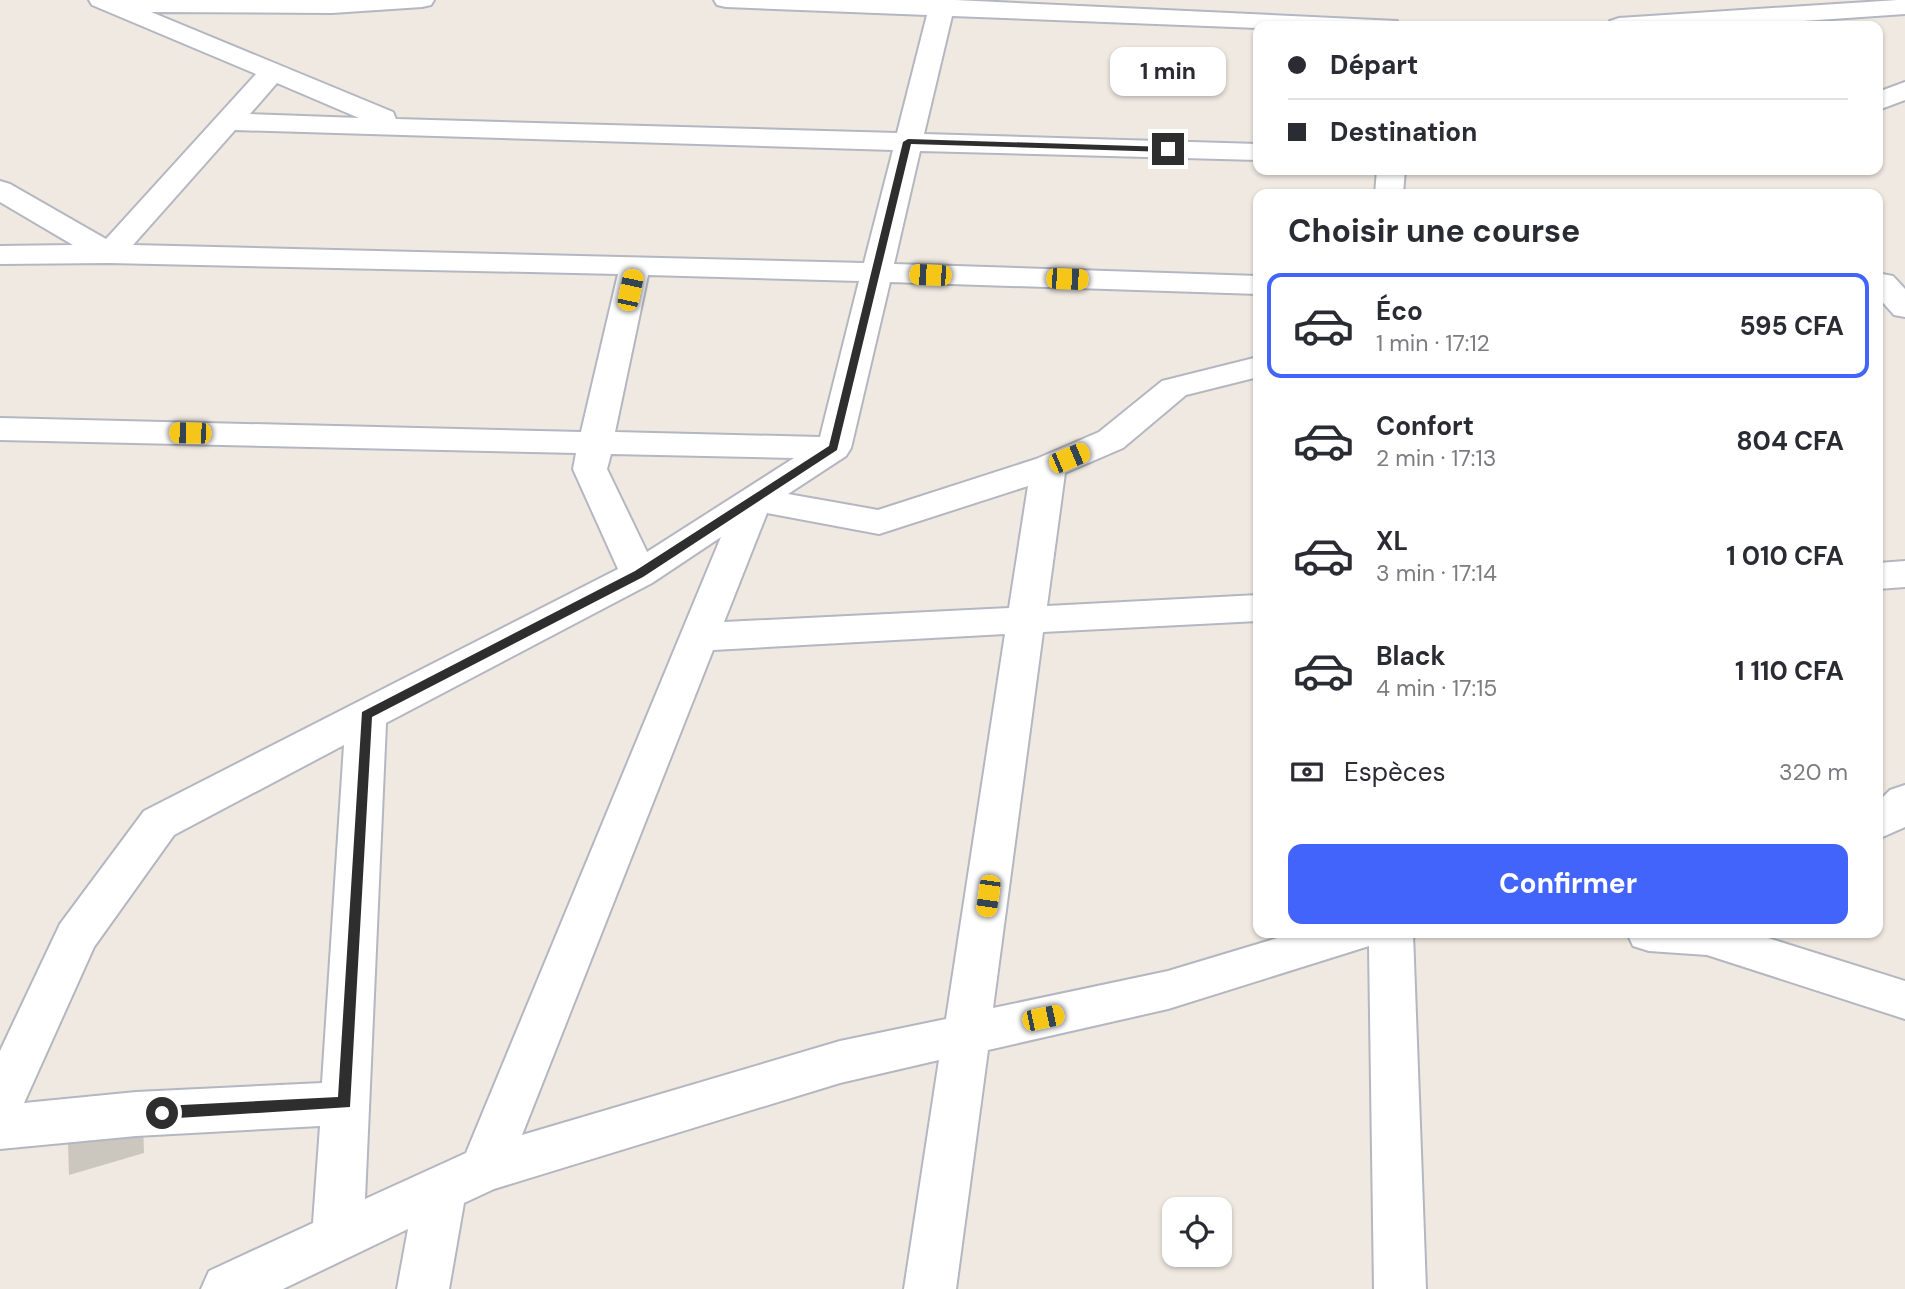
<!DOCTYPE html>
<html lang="fr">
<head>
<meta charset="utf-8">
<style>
  :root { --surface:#fff; --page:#f7f7f7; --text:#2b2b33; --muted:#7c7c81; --line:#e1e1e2; --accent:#4264fb }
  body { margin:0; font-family:"DM Sans",sans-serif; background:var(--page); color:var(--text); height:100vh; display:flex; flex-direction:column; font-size:26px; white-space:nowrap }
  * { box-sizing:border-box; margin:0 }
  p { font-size:23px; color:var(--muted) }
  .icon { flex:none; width:38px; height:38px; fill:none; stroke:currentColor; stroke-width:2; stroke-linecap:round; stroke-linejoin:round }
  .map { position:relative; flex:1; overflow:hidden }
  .panel { position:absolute; left:1253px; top:189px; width:630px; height:749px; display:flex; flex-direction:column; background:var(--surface); border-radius:14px; box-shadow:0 2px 5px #0004 }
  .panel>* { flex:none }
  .guide { position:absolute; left:1253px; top:21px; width:630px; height:154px; border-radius:14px; box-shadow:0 2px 5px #0004; display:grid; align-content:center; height:154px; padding:0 35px; background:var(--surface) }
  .tools { position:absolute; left:1162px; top:1197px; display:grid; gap:14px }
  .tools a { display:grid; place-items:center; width:70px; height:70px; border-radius:14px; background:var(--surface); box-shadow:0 2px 5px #0004; font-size:35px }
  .end { position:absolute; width:32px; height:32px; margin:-16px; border:9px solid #2e2e2e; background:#fff; box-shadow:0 0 0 4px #fff }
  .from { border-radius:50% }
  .bubble { position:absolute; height:49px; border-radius:14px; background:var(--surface); box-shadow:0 2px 5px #0004; font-size:23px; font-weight:700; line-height:49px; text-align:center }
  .car { position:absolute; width:21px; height:42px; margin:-21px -10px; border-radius:9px; box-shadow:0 0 5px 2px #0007; background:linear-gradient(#f5c518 24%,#345 0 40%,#f5c518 0 76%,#345 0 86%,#f5c518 0) }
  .guide b { display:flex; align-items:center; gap:24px; height:66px; font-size:26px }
  .guide b+b { border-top:2px solid var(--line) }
  .guide i { width:18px; height:18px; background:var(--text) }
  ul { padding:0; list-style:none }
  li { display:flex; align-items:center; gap:21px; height:105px; margin:0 14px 10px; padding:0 21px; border:4px solid transparent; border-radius:14px }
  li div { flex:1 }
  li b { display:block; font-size:26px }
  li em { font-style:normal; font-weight:700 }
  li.current { border-color:var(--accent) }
  li>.icon { width:63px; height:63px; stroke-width:1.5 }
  h2 { padding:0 35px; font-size:32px; line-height:84px }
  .pay { display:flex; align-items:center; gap:18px; height:77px; padding:0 35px; font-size:26px }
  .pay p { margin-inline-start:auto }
  .primary-button { display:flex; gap:14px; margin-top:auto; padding:14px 35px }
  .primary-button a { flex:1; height:80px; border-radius:14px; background:var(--accent); color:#fff; font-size:28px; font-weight:700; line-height:80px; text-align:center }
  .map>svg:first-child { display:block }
</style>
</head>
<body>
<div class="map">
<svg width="1905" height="1289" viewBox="0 0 1905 1289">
  <rect width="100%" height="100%" fill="#efe9e1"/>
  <polygon fill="#cbc7bf" points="143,1123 144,1153 69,1175 68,1144"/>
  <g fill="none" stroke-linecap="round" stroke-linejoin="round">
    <g stroke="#b4b7c1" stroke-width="4">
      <g id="minor">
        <path d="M 89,0 L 434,0 L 431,5 L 422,7 L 332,13 L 151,12 L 393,112 L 396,119 L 897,133 L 927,15 L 726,7 L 717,5 L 714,0 L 955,0 L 1397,21 L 1400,26 L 1258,26 L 1258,28 L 952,16 L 924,134 L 1258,144 L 1258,160 L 920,151 L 894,264 L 1258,276 L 1258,294 L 890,282 L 851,448 L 846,456 L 788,494 L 878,510 L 1036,459 L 1099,432 L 1162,381 L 1258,357 L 1258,377 L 1186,395 L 1123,448 L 1065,473 L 1047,606 L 1258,595 L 1258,621 L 1043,632 L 993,1008 L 1168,971 L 1294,933 L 1413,933 L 1426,1289 L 1374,1289 L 1369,946 L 1168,1009 L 988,1050 L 956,1289 L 904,1289 L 939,1060 L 840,1083 L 494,1189 L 464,1203 L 449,1289 L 397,1289 L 408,1229 L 283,1289 L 201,1289 L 209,1271 L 313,1223 L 320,1126 L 136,1136 L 0,1149 L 0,1051 L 60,924 L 144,811 L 618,569 L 573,469 L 576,453 L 0,440 L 0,418 L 581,432 L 618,274 L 109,263 L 0,264 L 0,246 L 73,245 L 0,202 L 0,181 L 10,184 L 106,239 L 256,74 L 92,5 ZM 277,83 L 359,118 L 250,114 ZM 235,130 L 893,150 L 864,263 L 133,245 ZM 648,275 L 859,281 L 820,437 L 615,432 ZM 611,454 L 794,458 L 647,552 L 607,469 ZM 1028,486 L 1009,608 L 724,622 L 767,513 L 879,534 ZM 721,537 L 466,1153 L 365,1199 L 386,723 L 652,583 ZM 1005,634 L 946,1019 L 840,1041 L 522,1135 L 713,650 ZM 344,745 L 322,1083 L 136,1092 L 24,1103 L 94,947 L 174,835 Z"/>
        <polygon points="1898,0 1905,0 1905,14 1729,26 1606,26 1610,21 1619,18"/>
        <polygon points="1905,82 1905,100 1878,110 1878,92"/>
        <polygon points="1377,170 1405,170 1403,194 1375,194"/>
        <polygon points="1882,274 1893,276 1905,289 1905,317 1894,315 1878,297 1878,275"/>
        <polygon points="1905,561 1905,587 1878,589 1878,563"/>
        <polygon points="1905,785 1905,827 1878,839 1878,802 1890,790"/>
        <polygon points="1627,933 1752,933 1905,981 1905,1019 1707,955 1649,951 1633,946"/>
      </g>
    </g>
    <use href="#minor" fill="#fff" fill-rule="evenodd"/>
  </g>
  <polygon fill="#2e2e2e" points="908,139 1168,147 1172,149 1168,152 911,144 837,450 643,577 372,717 350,1107 162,1119 157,1117 155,1113 162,1106 338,1097 362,712 635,571 829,446 903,142"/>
</svg>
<div class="tools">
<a><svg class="icon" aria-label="locate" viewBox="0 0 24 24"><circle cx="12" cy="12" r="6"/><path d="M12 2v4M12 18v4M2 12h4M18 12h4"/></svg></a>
</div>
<i class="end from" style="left:162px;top:1113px"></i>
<i class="end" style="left:1168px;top:149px"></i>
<div class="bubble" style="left:1110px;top:47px;width:116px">1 min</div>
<i class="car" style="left:930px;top:275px;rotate:272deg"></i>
<i class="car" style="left:1067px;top:279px;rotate:92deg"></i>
<i class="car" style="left:630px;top:290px;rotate:12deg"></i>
<i class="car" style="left:190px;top:433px;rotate:271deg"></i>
<i class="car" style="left:1069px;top:458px;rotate:67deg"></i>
<i class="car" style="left:988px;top:896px;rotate:188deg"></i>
<i class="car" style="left:1043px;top:1018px;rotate:78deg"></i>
<div class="guide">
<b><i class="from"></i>Départ</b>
<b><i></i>Destination</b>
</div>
<section class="panel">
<h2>Choisir une course</h2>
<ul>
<li class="current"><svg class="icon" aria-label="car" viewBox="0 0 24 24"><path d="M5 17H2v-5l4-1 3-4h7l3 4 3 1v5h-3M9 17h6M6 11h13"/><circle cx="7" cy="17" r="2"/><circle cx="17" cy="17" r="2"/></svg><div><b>Éco</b><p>1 min · 17:12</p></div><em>595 CFA</em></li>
<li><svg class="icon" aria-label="car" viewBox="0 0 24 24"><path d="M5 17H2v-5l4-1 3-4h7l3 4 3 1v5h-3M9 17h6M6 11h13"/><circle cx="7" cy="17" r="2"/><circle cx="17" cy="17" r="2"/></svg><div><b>Confort</b><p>2 min · 17:13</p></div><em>804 CFA</em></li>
<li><svg class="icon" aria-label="car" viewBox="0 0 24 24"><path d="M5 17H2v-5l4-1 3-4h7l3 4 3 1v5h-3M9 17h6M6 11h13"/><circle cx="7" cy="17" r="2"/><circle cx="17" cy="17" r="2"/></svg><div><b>XL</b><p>3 min · 17:14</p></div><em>1 010 CFA</em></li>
<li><svg class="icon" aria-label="car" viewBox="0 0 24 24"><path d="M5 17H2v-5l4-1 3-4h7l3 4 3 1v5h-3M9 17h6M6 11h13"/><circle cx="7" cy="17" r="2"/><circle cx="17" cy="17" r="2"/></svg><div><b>Black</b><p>4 min · 17:15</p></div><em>1 110 CFA</em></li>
</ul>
<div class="pay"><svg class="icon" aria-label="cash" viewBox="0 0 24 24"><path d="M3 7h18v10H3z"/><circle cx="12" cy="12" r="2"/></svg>Espèces<p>320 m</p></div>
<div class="primary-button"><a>Confirmer</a></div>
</section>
</div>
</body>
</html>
